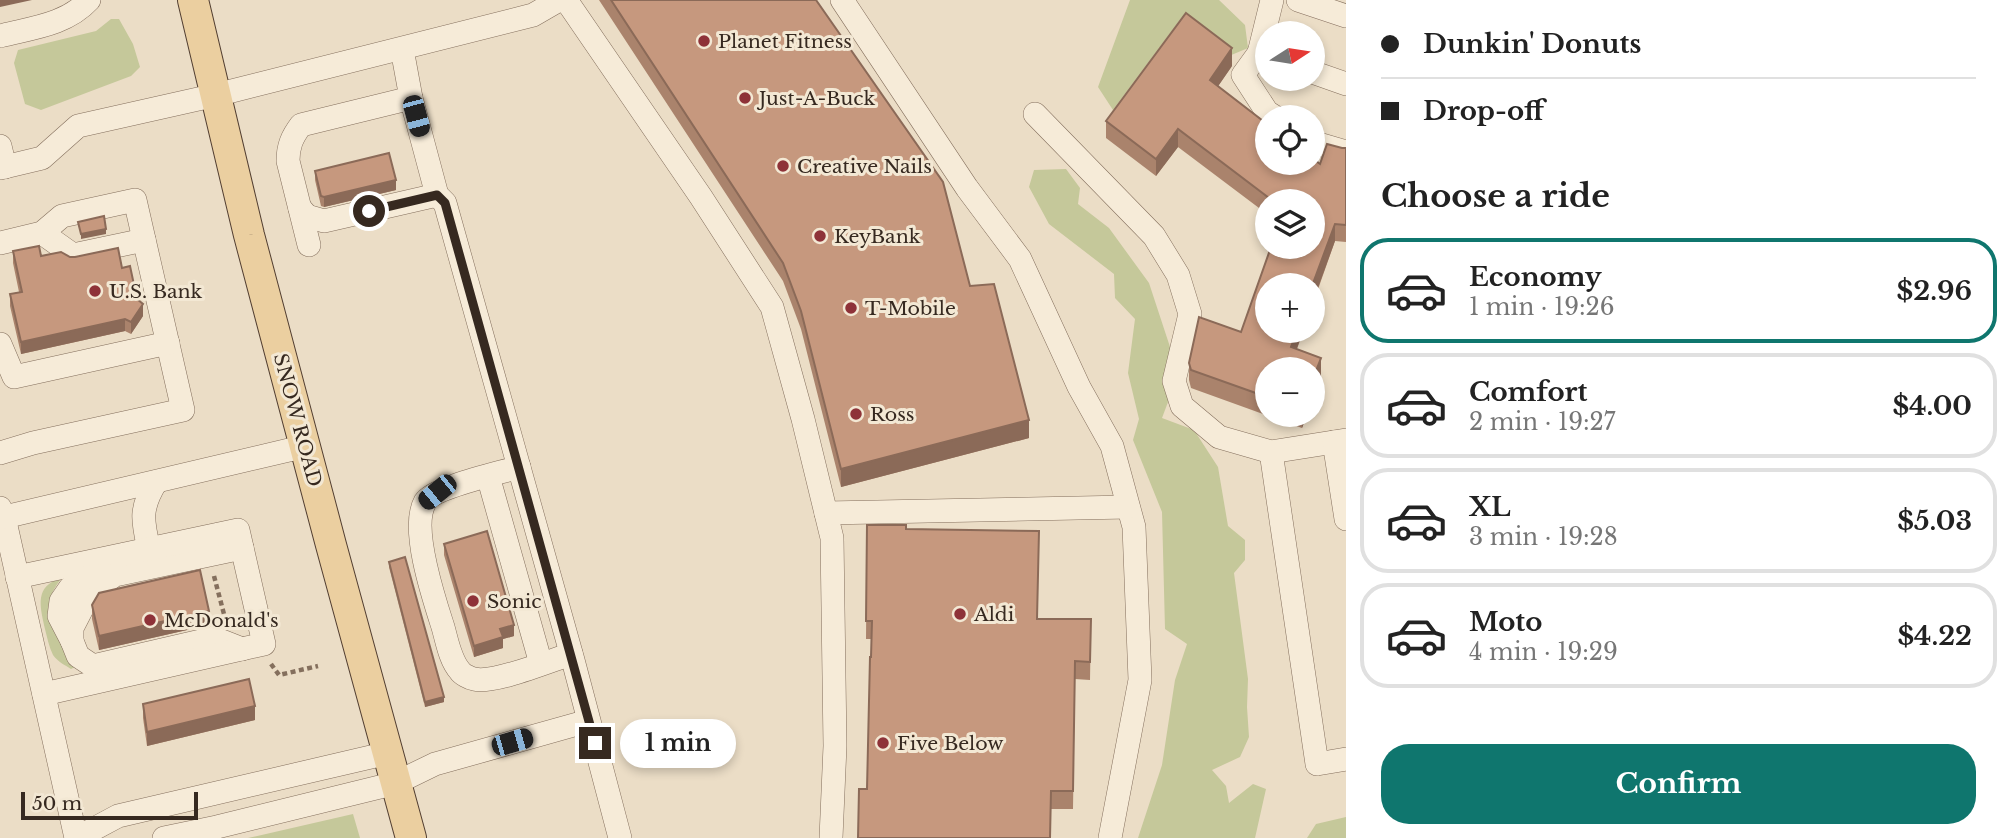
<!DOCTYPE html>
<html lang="en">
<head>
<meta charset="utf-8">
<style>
  :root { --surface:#fff; --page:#f2f2f2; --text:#222; --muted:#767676; --line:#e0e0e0; --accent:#0f766e }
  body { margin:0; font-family:"Libre Baskerville",serif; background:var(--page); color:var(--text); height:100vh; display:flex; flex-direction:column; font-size:26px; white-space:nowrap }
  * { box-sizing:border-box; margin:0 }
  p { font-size:23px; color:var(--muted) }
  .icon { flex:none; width:38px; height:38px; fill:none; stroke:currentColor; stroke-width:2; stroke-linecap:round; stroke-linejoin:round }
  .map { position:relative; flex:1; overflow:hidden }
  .sheet { display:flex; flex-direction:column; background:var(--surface); width:665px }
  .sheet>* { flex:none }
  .top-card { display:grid; align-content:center; height:154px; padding:0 35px; background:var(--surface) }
  .needle { width:46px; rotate:78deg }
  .tools { position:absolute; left:1255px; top:21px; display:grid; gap:14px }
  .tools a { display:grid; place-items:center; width:70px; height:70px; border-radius:50%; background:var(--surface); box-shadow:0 4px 10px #0003; font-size:35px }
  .scale { position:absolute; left:21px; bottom:18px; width:177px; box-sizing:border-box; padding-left:7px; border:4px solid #362920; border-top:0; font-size:19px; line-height:24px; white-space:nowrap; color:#362920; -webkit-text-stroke:5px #f3e8d4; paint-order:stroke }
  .end { position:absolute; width:32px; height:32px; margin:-16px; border:9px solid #362920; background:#fff; box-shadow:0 0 0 4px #fff }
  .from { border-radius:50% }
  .bubble { position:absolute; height:49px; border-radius:24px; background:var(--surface); box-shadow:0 4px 10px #0003; font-size:23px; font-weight:700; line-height:49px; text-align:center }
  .car { position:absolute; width:21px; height:42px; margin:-21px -10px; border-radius:9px; box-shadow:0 0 5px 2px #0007; background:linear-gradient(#222 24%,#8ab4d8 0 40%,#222 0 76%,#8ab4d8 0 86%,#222 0) }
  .top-card b { display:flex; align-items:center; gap:24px; height:66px; font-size:26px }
  .top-card b+b { border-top:2px solid var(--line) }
  .top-card i { width:18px; height:18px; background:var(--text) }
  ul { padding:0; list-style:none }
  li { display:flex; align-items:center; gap:21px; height:105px; margin:0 14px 10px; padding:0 21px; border:4px solid var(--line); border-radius:28px }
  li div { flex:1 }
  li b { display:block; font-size:26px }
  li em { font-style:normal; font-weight:700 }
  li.selected { border-color:var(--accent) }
  li>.icon { width:63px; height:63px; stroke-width:1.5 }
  h2 { padding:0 35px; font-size:32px; line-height:84px }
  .primary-button { display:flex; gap:14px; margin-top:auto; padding:14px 35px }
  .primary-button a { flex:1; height:80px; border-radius:28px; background:var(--accent); color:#fff; font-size:28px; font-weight:700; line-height:80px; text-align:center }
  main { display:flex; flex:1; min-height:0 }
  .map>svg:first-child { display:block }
</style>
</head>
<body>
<main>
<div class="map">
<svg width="1346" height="838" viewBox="0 0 1346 838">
  <rect width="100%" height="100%" fill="#ebddc6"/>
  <g fill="#c5c89a">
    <polygon points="1130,0 1219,0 1245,25 1248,48 1229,56 1182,17 1113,110 1098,87"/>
    <polygon points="111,19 119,19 133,44 140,67 131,76 41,110 25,104 14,63 18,50 96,31"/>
    <polygon points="1066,169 1080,188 1078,204 1109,228 1149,283 1172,353 1171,394 1162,418 1194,430 1218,467 1228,526 1245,540 1245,560 1234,573 1248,679 1247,707 1249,737 1240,757 1212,770 1226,786 1229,803 1253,784 1266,789 1255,838 1138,838 1162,765 1175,680 1187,644 1165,629 1162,512 1133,440 1139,419 1128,373 1135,319 1115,298 1114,274 1049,224 1029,187 1034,170"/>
    <path d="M 56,580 L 60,580 C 51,593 46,603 50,620 L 75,667 L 71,669 C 65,665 58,662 53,655 C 49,647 47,637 45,629 C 41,610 34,589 56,580 Z"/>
    <polygon points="353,814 360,838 248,838"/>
    <polygon points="1346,817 1346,838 1307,838 1316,824"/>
  </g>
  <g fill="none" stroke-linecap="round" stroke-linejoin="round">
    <g stroke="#846f5d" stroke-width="24">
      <g id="minor">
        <polyline points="566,0 701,197 772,307 803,419 832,538 835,746 831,838"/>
        <polyline points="842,0 967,188 1020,259 1079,387 1112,446 1134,527 1140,680 1110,838"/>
        <polyline points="1298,0 1346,16"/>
        <path d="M 0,36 C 31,28 66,25 89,0"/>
        <polyline points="402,49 411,98 437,195 445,203 573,660 620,838"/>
        <polyline points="1259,53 1243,75 1267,112 1275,117"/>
        <polyline points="1267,56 1259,53 1272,0"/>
        <polyline points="1312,72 1346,84"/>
        <polyline points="1035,114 1154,236 1178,275 1190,314 1174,381 1182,406 1219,437 1271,452"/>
        <polyline points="1312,142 1346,152"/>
        <polyline points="0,146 5,167"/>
        <polyline points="0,168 42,158 78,126 216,95 533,15 559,0"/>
        <polyline points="300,208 307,216 324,221 437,195"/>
        <polyline points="42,233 73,255 144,240"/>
        <polyline points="0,243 42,233 62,216 135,200 183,410 33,443 0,453"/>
        <path d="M 309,245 L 288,161 C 288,146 292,137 301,125 L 411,98"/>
        <polyline points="0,344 14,377 168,343"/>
        <polyline points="1346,440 1271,452 1317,764 1346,759"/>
        <polyline points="1334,442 1346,519"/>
        <path d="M 519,467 C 500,473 434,487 425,502 C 410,528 434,599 443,627 C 447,641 450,660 460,671 C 462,674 469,678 474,679 C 494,684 549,661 571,654"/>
        <polyline points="488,476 541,664"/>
        <polyline points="0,508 4,517 76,838"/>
        <polyline points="826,513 1128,507"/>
        <polyline points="0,518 306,446"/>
        <polyline points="242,548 115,575 90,593 72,628 72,641 78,656 93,666 214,638 242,649"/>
        <path d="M 149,549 C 142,520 140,508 156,482"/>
        <polyline points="17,577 238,530 264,644 44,694"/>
        <polyline points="72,641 59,616 61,601 70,588 87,577 108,576"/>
        <polyline points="77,838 118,816 388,753"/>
        <polyline points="164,838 217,827 396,783 435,764 588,721"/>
      </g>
    </g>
    <g stroke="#523e31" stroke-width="32">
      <polyline id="major" points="193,0 249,235 331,545 411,838"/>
    </g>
    <g stroke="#846f5d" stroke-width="4.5" stroke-dasharray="5 3.5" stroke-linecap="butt">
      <polyline points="214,576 225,618"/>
      <polyline points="271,664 279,675 318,666"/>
    </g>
    <use href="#minor" stroke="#f6ebd8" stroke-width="23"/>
    <use href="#major" stroke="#ebcfa0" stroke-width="30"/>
  </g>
  <g fill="#aa836c">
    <polygon points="599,0 816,0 970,286 1029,438 841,487 801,329 783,281"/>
    <polygon points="1232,66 1218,86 1320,164 1342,148 1346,148 1346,242 1335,241 1297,349 1321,376 1267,369 1267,415 1307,415 1302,428 1191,388 1189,380 1189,363 1241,332 1312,201 1267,201 1267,214 1178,147 1156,176 1106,138 1106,121"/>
    <polygon points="315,171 396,190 324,207 321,206 315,180"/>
    <polygon points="13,251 41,256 70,257 122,268 137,299 143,316 131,334 125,331 21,354 10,306 10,294 19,292 13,263"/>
    <polygon points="867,525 906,529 1038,619 1091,619 1090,680 1075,679 1073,809 1051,809 867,789 872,639 866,639"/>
    <polygon points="444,544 514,636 503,639 503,648 474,657 444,555"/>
    <polygon points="389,562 444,702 425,707 389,567"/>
    <polygon points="92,605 209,625 99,650 92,619"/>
    <polygon points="143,704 255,720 147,746 143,718"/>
  </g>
  <g fill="#8b6a58">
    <polygon points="0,0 32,0 0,7"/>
    <polygon points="1232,48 1232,66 1210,98 1210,80"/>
    <polygon points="1178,129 1178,147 1156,176 1156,159"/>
    <polygon points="396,180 396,190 324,207 324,197"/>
    <polygon points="1335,224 1335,241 1312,304 1312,286"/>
    <polygon points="106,229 106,234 81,239 81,234"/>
    <polygon points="143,304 143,316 131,334 131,322"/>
    <polygon points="125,319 125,331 21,354 21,342"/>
    <polygon points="1297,331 1303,331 1291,365 1291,347"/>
    <polygon points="1321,358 1321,376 1312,399 1312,381"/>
    <polygon points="1302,415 1307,415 1302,428"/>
    <polygon points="1029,420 1029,438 841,487 841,469"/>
    <polygon points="209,611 209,625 99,650 99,636"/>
    <polygon points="514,625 514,636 503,639 503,648 474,657 474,646 500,629"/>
    <polygon points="444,697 444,702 425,707 425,702"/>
    <polygon points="255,706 255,720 147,746 147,732"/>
  </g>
  <g fill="#c6987e" stroke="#8b6a58" stroke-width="2">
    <polygon points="611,0 816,0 943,182 970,286 994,284 1029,420 841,469 801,311 783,263"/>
    <polygon points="1186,13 1232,48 1210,80 1267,124 1267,163 1312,163 1312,158 1320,164 1327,144 1342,148 1346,148 1346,225 1335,224 1312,286 1312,285 1267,285 1267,331 1297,331 1291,347 1321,358 1312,381 1312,369 1267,369 1267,397 1191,370 1189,363 1199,317 1241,332 1271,247 1312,247 1312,201 1273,201 1178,129 1156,159 1106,121"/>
    <polygon points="389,153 396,180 324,197 321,196 315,171"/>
    <polygon points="104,216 106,229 81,234 78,222"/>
    <polygon points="39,246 41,256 61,252 70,257 75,257 118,248 122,268 130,266 137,299 143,304 131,322 125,319 21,342 10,294 22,292 13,251"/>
    <polygon points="867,525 906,525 906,529 1039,531 1037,619 1091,619 1090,662 1075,661 1073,791 1051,791 1050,838 858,838 859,789 867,789 870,657 871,657 872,621 866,621"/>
    <polygon points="487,531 514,625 500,629 503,637 474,646 444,544"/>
    <polygon points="405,557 444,697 425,702 389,562"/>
    <polygon points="200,570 209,611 99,636 92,605 99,593"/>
    <polygon points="249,679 255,706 147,732 143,704"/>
  </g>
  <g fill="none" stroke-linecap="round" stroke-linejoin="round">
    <polyline stroke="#362920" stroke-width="9" points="369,211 437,195 445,203 595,743"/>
  </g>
  <g fill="#8e3238" stroke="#f3e8d4" stroke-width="2.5">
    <circle cx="704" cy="41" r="7"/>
    <circle cx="745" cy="98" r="7"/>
    <circle cx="783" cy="166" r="7"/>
    <circle cx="820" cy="236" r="7"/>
    <circle cx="95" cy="291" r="7"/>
    <circle cx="851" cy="308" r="7"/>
    <circle cx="856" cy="414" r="7"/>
    <circle cx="473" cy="601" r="7"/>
    <circle cx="960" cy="614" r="7"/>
    <circle cx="150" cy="620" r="7"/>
    <circle cx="883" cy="743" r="7"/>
  </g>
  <g text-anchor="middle" stroke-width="6" stroke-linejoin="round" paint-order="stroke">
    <g font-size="19" fill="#362920" stroke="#f3e8d4" text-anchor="start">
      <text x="718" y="48">Planet Fitness</text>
      <text x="759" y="105">Just-A-Buck</text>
      <text x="797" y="173">Creative Nails</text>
      <text x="834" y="243">KeyBank</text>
      <text x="109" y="298">U.S. Bank</text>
      <text x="865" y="315">T-Mobile</text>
      <text x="870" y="421">Ross</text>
      <text x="487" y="608">Sonic</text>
      <text x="974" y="621">Aldi</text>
      <text x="164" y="627">McDonald's</text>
      <text x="897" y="750">Five Below</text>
    </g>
    <g font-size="19" fill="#362920" stroke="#f3e8d4">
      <text transform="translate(298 420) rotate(75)" y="7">SNOW ROAD</text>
    </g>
  </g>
</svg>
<div class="tools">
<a><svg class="needle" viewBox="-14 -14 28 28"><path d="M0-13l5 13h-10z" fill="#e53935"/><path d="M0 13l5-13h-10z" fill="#767676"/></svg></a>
<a><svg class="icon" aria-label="locate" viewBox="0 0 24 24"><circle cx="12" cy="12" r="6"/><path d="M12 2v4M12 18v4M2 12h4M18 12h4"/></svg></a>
<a><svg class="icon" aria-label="layers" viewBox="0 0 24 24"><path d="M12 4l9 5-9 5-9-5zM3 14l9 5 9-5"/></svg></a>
<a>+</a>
<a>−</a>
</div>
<div class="scale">50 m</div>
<i class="end from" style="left:369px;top:211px"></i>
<i class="end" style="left:595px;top:743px"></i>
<div class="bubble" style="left:620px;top:719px;width:116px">1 min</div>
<i class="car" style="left:416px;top:116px;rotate:165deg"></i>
<i class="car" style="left:437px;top:492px;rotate:231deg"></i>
<i class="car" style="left:512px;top:742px;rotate:74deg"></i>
</div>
<section class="sheet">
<div class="top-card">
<b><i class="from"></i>Dunkin' Donuts</b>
<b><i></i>Drop-off</b>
</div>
<h2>Choose a ride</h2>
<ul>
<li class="selected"><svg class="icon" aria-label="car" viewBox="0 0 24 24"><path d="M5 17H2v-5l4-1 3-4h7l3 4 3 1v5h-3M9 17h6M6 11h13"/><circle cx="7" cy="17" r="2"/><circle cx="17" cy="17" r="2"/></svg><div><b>Economy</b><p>1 min · 19:26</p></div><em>$2.96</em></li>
<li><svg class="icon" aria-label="car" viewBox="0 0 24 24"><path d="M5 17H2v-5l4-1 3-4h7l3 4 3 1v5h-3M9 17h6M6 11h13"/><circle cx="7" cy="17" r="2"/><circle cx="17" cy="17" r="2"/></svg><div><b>Comfort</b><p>2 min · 19:27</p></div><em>$4.00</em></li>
<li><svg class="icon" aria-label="car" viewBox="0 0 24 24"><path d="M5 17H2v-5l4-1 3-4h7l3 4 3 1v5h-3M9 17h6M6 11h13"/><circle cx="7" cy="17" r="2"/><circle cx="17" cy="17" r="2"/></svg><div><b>XL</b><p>3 min · 19:28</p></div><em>$5.03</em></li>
<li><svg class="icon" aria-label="car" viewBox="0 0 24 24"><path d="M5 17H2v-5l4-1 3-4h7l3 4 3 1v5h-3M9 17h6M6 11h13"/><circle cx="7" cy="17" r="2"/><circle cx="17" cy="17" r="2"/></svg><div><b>Moto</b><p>4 min · 19:29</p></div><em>$4.22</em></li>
</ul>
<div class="primary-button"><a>Confirm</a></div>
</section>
</main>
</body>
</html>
